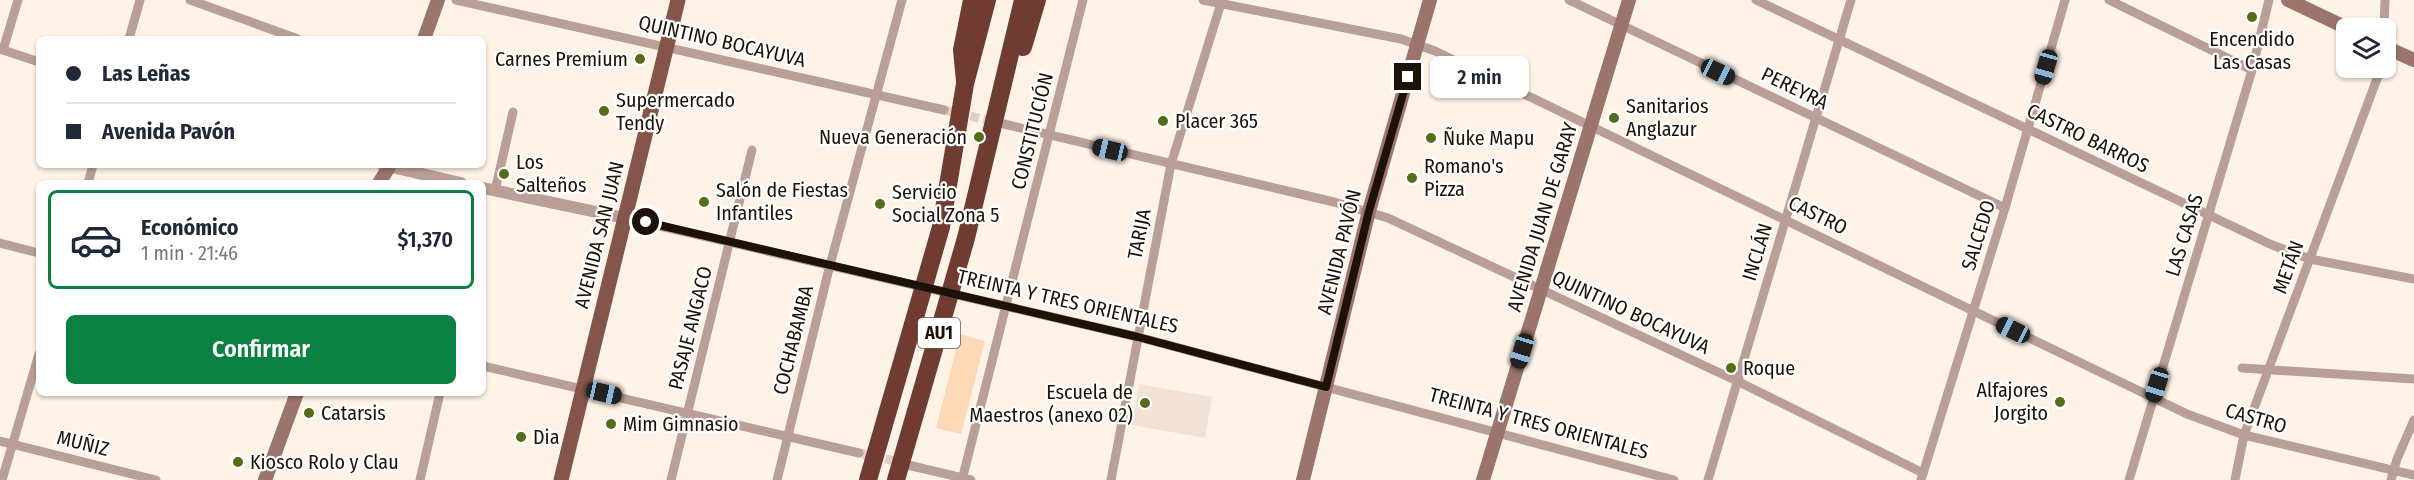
<!DOCTYPE html>
<html lang="es">
<head>
<meta charset="utf-8">
<style>
  :root { --surface:#fff; --page:#f2f2f3; --text:#1f2937; --muted:#747a83; --line:#e0e1e3; --accent:#0b8043 }
  body { margin:0; font-family:"Fira Sans Condensed",sans-serif; background:var(--page); color:var(--text); height:100vh; display:flex; flex-direction:column; font-size:22px; white-space:nowrap }
  * { box-sizing:border-box; margin:0 }
  p { font-size:20px; color:var(--muted) }
  .icon { flex:none; width:33px; height:33px; fill:none; stroke:currentColor; stroke-width:2; stroke-linecap:round; stroke-linejoin:round }
  .map { position:relative; flex:1; overflow:hidden }
  .drawer { position:absolute; left:36px; top:180px; width:450px; height:216px; display:flex; flex-direction:column; background:var(--surface); border-radius:9px; box-shadow:0 2px 4px #0004 }
  .drawer>* { flex:none }
  .top-card { position:absolute; left:36px; top:36px; width:450px; height:132px; border-radius:9px; box-shadow:0 2px 4px #0004; display:grid; align-content:center; height:132px; padding:0 30px; background:var(--surface) }
  .fabs { position:absolute; left:2336px; top:18px; display:grid; gap:12px }
  .fabs a { display:grid; place-items:center; width:60px; height:60px; border-radius:9px; background:var(--surface); box-shadow:0 2px 4px #0004; font-size:30px }
  .end { position:absolute; width:27px; height:27px; margin:-14px; border:8px solid #1c1208; background:#fff; box-shadow:0 0 0 3px #fff }
  .from { border-radius:50% }
  .bubble { position:absolute; height:42px; border-radius:9px; background:var(--surface); box-shadow:0 2px 4px #0004; font-size:20px; font-weight:600; line-height:42px; text-align:center }
  .car { position:absolute; width:18px; height:36px; margin:-18px -9px; border-radius:8px; box-shadow:0 0 4px 2px #0007; background:linear-gradient(#222 24%,#8ab4d8 0 40%,#222 0 76%,#8ab4d8 0 86%,#222 0) }
  .top-card b { display:flex; align-items:center; gap:21px; height:57px; font-size:22px }
  .top-card b+b { border-top:2px solid var(--line) }
  .top-card i { width:15px; height:15px; background:var(--text) }
  ul { padding:10px 0 0; list-style:none }
  li { display:flex; align-items:center; gap:18px; height:99px; margin:0 12px 9px; padding:0 18px; border:3px solid transparent; border-radius:9px }
  li div { flex:1 }
  li b { display:block; font-size:22px }
  li em { font-style:normal; font-weight:600 }
  li.active { border-color:var(--accent) }
  li>.icon { width:54px; height:54px; stroke-width:1.5 }
  .action { display:flex; gap:12px; margin-top:auto; padding:12px 30px }
  .action a { flex:1; height:69px; border-radius:9px; background:var(--accent); color:#fff; font-size:24px; font-weight:600; line-height:69px; text-align:center }
  .map>svg:first-child { display:block }
</style>
</head>
<body>
<div class="map">
<svg width="2414" height="480" viewBox="0 0 2414 480">
  <rect width="100%" height="100%" fill="#fff3e8"/>
  <polygon fill="#f1e2d5" points="1139,384 1212,397 1205,438 1132,425"/>
  <polygon fill="#fcd8b7" points="960,334 985,341 961,434 936,428"/>
  <g fill="none" stroke-linecap="round" stroke-linejoin="round">
    <g stroke="#ddd1c6" stroke-width="9" stroke-dasharray="9 4.5" stroke-linecap="butt">
      <polyline points="944,110 995,122"/>
      <polyline points="859,453 903,463"/>
    </g>
    <g stroke="#ba9e98" stroke-width="9">
      <polyline points="190,0 298,39"/>
      <polyline points="456,0 944,110"/>
      <polyline points="1203,0 1401,39 1435,51 2187,414 2244,435 2414,475"/>
      <polyline points="1569,0 2005,208"/>
      <polyline points="1756,0 2272,245 2310,259 2414,279"/>
      <polyline points="2109,0 2252,70"/>
      <polyline points="2384,28 2385,0"/>
      <polyline points="129,39 140,0"/>
      <polyline points="0,49 39,62"/>
      <polyline points="3,50 18,0"/>
      <polyline points="1004,124 1334,202 1388,218 1737,381 1923,473"/>
      <polyline points="88,183 93,165"/>
      <polyline points="495,191 513,112"/>
      <polyline points="625,218 1138,337 1674,480"/>
      <polyline points="0,243 39,253"/>
      <polyline points="483,366 859,453"/>
      <polyline points="2242,368 2414,379"/>
      <polyline points="0,441 156,480"/>
      <polyline points="908,465 971,480"/>
      <polyline points="2,480 39,354"/>
      <polyline points="420,480 440,393"/>
      <polyline points="671,480 752,150"/>
      <polyline points="777,480 830,265 902,0"/>
      <polyline points="962,480 1083,0"/>
      <polyline points="1111,480 1171,164 1222,0"/>
      <polyline points="1708,480 1851,0"/>
      <polyline points="1921,480 2005,208 2065,0"/>
      <polyline points="2129,480 2252,70 2269,0"/>
      <polyline points="2235,480 2244,435 2381,68"/>
      <polyline points="2391,480 2397,459 2414,420"/>
    </g>
    <g stroke="#ba9e98" stroke-width="12">
      <polyline points="383,165 461,183"/>
      <polyline points="483,188 625,218"/>
    </g>
    <g stroke="#9b746b" stroke-width="14">
      <polyline points="2288,0 2347,28"/>
      <polyline points="424,39 438,0"/>
      <polyline points="2385,47 2414,60"/>
      <polyline points="379,183 389,167"/>
      <polyline points="265,480 297,393"/>
      <polyline points="1303,480 1369,211 1430,0"/>
      <polyline points="1483,480 1629,0"/>
    </g>
    <polyline stroke="#85554c" stroke-width="15" points="561,480 678,0"/>
    <polyline stroke="#703c31" stroke-width="18" points="965,81 962,50 972,0"/>
    <g stroke="#703c31" stroke-width="18">
      <polyline points="1023,47 1037,0"/>
      <polyline points="868,480 941,227 965,84 987,0"/>
      <polyline points="896,480 966,238 1023,0"/>
    </g>
  </g>
  <g fill="none" stroke-linecap="round" stroke-linejoin="round">
    <polyline stroke="#1c1208" stroke-width="8" points="646,222 1138,337 1326,387 1369,211 1408,77"/>
  </g>
  <g fill="#556c1b" stroke="#fff" stroke-width="2">
    <circle cx="2252" cy="17" r="6"/>
    <circle cx="640" cy="59" r="6"/>
    <circle cx="604" cy="111" r="6"/>
    <circle cx="1614" cy="118" r="6"/>
    <circle cx="1163" cy="121" r="6"/>
    <circle cx="979" cy="137" r="6"/>
    <circle cx="1431" cy="138" r="6"/>
    <circle cx="504" cy="174" r="6"/>
    <circle cx="1412" cy="178" r="6"/>
    <circle cx="704" cy="202" r="6"/>
    <circle cx="880" cy="204" r="6"/>
    <circle cx="1731" cy="368" r="6"/>
    <circle cx="2060" cy="402" r="6"/>
    <circle cx="1145" cy="403" r="6"/>
    <circle cx="309" cy="413" r="6"/>
    <circle cx="611" cy="424" r="6"/>
    <circle cx="521" cy="437" r="6"/>
    <circle cx="238" cy="462" r="6"/>
  </g>
  <g text-anchor="middle" stroke-width="4.5" stroke-linejoin="round" paint-order="stroke">
    <rect fill="#fff" stroke="#605952" stroke-width="1.5" x="918" y="318" width="42" height="30" rx="4.5"/>
    <g font-size="18" font-weight="bold" fill="#1c1208">
      <text x="939" y="339">AU1</text>
    </g>
    <g font-size="20" fill="#1c1208" stroke="#fff" text-anchor="start">
      <text x="2252" y="46" text-anchor="middle">Encendido<tspan x="2252" dy="23">Las Casas</tspan></text>
      <text x="628" y="66" text-anchor="end">Carnes Premium</text>
      <text x="616" y="107">Supermercado<tspan x="616" dy="23">Tendy</tspan></text>
      <text x="1626" y="113">Sanitarios<tspan x="1626" dy="23">Anglazur</tspan></text>
      <text x="1175" y="128">Placer 365</text>
      <text x="967" y="144" text-anchor="end">Nueva Generación</text>
      <text x="1443" y="145">Ñuke Mapu</text>
      <text x="516" y="169">Los<tspan x="516" dy="23">Salteños</tspan></text>
      <text x="1424" y="173">Romano's<tspan x="1424" dy="23">Pizza</tspan></text>
      <text x="716" y="197">Salón de Fiestas<tspan x="716" dy="23">Infantiles</tspan></text>
      <text x="892" y="199">Servicio<tspan x="892" dy="23">Social Zona 5</tspan></text>
      <text x="1743" y="375">Roque</text>
      <text x="2048" y="397" text-anchor="end">Alfajores<tspan x="2048" dy="23">Jorgito</tspan></text>
      <text x="1133" y="399" text-anchor="end">Escuela de<tspan x="1133" dy="23">Maestros (anexo 02)</tspan></text>
      <text x="321" y="420">Catarsis</text>
      <text x="623" y="431">Mim Gimnasio</text>
      <text x="533" y="444">Dia</text>
      <text x="250" y="469">Kiosco Rolo y Clau</text>
    </g>
    <g font-size="20" fill="#1c1208" stroke="#fff">
      <text transform="translate(722 41) rotate(13)" y="7">QUINTINO BOCAYUVA</text>
      <text transform="translate(1795 88) rotate(26)" y="7">PEREYRA</text>
      <text transform="translate(1032 131) rotate(-76)" y="7">CONSTITUCIÓN</text>
      <text transform="translate(2088 138) rotate(26)" y="7">CASTRO BARROS</text>
      <text transform="translate(1818 215) rotate(26)" y="7">CASTRO</text>
      <text transform="translate(1542 217) rotate(-73)" y="7">AVENIDA JUAN DE GARAY</text>
      <text transform="translate(1139 234) rotate(-79)" y="7">TARIJA</text>
      <text transform="translate(599 235) rotate(-76)" y="7">AVENIDA SAN JUAN</text>
      <text transform="translate(1978 235) rotate(-73)" y="7">SALCEDO</text>
      <text transform="translate(2184 235) rotate(-73)" y="7">LAS CASAS</text>
      <text transform="translate(1339 252) rotate(-76)" y="7">AVENIDA PAVÓN</text>
      <text transform="translate(1757 252) rotate(-73)" y="7">INCLÁN</text>
      <text transform="translate(2288 267) rotate(-70)" y="7">METÁN</text>
      <text transform="translate(1068 301) rotate(13)" y="7">TREINTA Y TRES ORIENTALES</text>
      <text transform="translate(1631 312) rotate(25)" y="7">QUINTINO BOCAYUVA</text>
      <text transform="translate(690 328) rotate(-76)" y="7">PASAJE ANGACO</text>
      <text transform="translate(793 340) rotate(-76)" y="7">COCHABAMBA</text>
      <text transform="translate(2256 418) rotate(16)" y="7">CASTRO</text>
      <text transform="translate(1539 423) rotate(15)" y="7">TREINTA Y TRES ORIENTALES</text>
      <text transform="translate(83 443) rotate(14)" y="7">MUÑIZ</text>
    </g>
  </g>
</svg>
<div class="fabs">
<a><svg class="icon" aria-label="layers" viewBox="0 0 24 24"><path d="M12 4l9 5-9 5-9-5zM3 14l9 5 9-5"/></svg></a>
</div>
<i class="end from" style="left:646px;top:222px"></i>
<i class="end" style="left:1408px;top:77px"></i>
<div class="bubble" style="left:1430px;top:56px;width:99px">2 min</div>
<i class="car" style="left:2046px;top:67px;rotate:196deg"></i>
<i class="car" style="left:1718px;top:72px;rotate:116deg"></i>
<i class="car" style="left:1110px;top:150px;rotate:283deg"></i>
<i class="car" style="left:2013px;top:330px;rotate:296deg"></i>
<i class="car" style="left:1522px;top:351px;rotate:197deg"></i>
<i class="car" style="left:2157px;top:385px;rotate:197deg"></i>
<i class="car" style="left:604px;top:393px;rotate:103deg"></i>
<div class="top-card">
<b><i class="from"></i>Las Leñas</b>
<b><i></i>Avenida Pavón</b>
</div>
<section class="drawer">
<ul>
<li class="active"><svg class="icon" aria-label="car" viewBox="0 0 24 24"><path d="M5 17H2v-5l4-1 3-4h7l3 4 3 1v5h-3M9 17h6M6 11h13"/><circle cx="7" cy="17" r="2"/><circle cx="17" cy="17" r="2"/></svg><div><b>Económico</b><p>1 min · 21:46</p></div><em>$1,370</em></li>
</ul>
<div class="action"><a>Confirmar</a></div>
</section>
</div>
</body>
</html>
